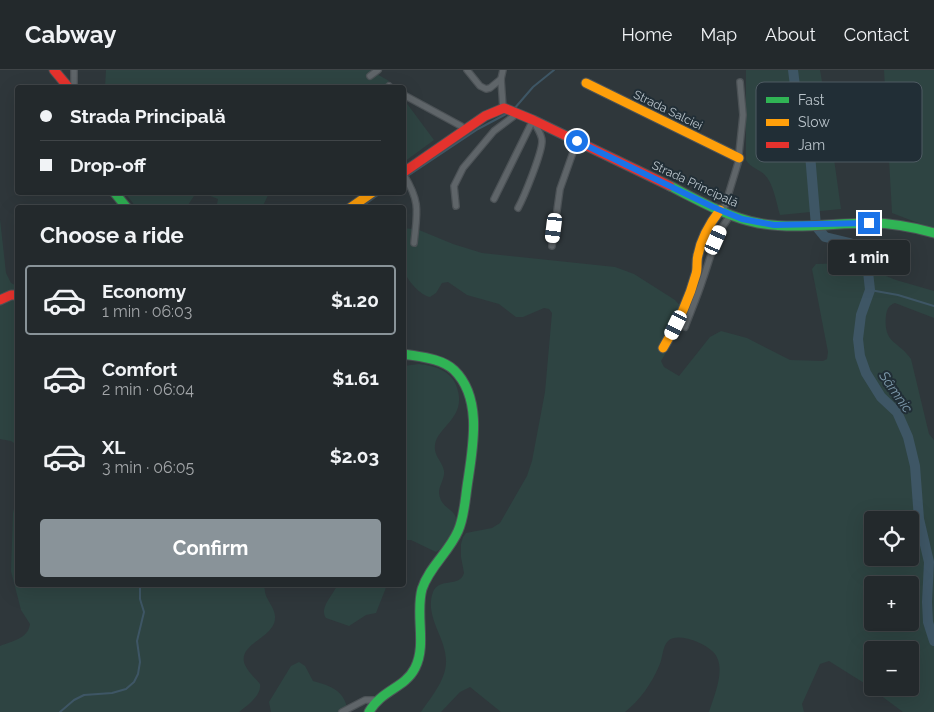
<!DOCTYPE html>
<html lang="en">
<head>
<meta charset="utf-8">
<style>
  :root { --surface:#23292c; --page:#2b3134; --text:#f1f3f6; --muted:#a3a6a9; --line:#404548; --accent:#899399 }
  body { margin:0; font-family:Raleway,sans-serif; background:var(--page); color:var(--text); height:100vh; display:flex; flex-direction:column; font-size:19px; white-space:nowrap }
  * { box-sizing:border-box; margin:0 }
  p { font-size:16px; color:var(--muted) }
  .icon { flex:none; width:28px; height:28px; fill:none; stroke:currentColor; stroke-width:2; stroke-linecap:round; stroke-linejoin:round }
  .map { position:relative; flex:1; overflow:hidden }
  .details { position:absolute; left:15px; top:135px; width:391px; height:382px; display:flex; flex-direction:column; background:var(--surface); border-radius:5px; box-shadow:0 5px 20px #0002,0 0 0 1px var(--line) }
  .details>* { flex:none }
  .banner { position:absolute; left:15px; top:15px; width:391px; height:110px; border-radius:5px; box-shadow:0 5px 20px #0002,0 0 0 1px var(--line); display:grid; align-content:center; height:110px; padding:0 25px; background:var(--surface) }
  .buttons { position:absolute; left:864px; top:441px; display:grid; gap:10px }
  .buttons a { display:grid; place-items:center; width:55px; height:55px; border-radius:5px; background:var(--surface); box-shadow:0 5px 20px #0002,0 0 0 1px var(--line); font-size:25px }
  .end { position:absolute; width:22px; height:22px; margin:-11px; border:6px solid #1a73e8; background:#fff; box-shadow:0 0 0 2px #fff }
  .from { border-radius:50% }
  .bubble { position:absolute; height:35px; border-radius:5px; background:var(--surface); box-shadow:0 5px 20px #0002,0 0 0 1px var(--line); font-size:16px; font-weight:700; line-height:35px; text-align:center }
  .car { position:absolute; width:15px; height:30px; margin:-15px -8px; border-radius:6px; box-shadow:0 0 4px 1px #0007; background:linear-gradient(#fff 24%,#345 0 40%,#fff 0 76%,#345 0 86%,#fff 0) }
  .banner b { display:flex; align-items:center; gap:18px; height:48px; font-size:19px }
  .banner b+b { border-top:1px solid var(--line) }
  .banner i { width:12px; height:12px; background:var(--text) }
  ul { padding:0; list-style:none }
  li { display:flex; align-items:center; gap:15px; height:70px; margin:0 10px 8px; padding:0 15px; border:2px solid transparent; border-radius:5px }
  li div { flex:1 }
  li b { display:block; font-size:19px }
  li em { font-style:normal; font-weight:700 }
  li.active { border-color:var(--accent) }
  li>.icon { width:45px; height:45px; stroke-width:1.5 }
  h2 { padding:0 25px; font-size:22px; line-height:60px }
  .action { display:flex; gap:10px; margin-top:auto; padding:10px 25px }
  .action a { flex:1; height:58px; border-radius:5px; background:var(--accent); color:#fff; font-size:20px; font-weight:700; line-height:58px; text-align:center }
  header { display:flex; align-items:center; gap:30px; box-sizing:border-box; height:70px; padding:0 25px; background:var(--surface); border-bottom:1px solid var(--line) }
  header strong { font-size:24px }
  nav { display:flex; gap:28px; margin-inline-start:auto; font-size:18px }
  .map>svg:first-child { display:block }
</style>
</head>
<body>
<header>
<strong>Cabway</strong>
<nav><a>Home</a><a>Map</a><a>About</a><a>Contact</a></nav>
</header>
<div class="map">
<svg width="934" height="642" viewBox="0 0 934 642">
  <rect width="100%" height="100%" fill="#2f373b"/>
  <g fill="#2e4442" fill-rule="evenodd">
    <polygon points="106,0 370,0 389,11 383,18 105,18"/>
    <path d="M 746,0 L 820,0 L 828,46 L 841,139 L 780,145 C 776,132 774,114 764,104 C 758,99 750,97 746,90 Z"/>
    <polygon points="884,0 934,0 934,159 892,143"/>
    <polygon points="405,31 434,70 404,92 404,32"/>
    <polygon points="125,123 196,123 186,138 136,137"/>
    <polygon points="203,123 269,123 262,138 226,137 217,134 218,129"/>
    <polygon points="0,149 6,203 11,213 17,216 17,375 11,371 0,369"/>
    <path d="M 404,158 L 419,160 L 453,174 L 482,183 L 615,197 L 634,204 L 675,230 L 683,239 C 681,260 671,274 661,291 L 664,297 L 679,306 L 710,267 L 721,261 L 747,268 L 790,290 L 823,291 L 827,289 L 828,282 L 812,199 L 816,194 L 845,193 L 861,196 L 896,210 L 934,221 L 934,248 L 895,233 C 889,235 887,239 886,245 C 883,274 898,270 911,289 L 929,364 L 934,370 L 934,642 L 903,642 L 864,613 L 829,591 L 820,594 L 802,634 L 804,642 L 709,642 C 714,625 729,594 711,580 C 703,573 678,562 668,571 C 662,577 663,588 659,596 C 652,613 640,630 625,642 L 501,642 L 470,617 L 460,622 L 441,642 L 421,642 C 431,627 447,609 446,590 C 446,568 424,546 433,522 C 439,507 460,518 464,503 L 461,487 L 461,474 L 463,467 L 466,463 L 492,458 L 500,453 L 527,406 L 532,391 L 545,322 L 552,243 L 549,239 L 544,238 L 523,247 L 516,247 L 499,234 L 467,225 L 448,212 L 442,213 L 436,223 L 430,227 C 420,225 409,212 405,203 C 402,196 404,167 404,158 ZM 872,450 L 910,450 L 910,488 L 872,488 ZM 872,515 L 910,515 L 910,552 L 872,552 ZM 872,580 L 910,580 L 910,618 L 872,618 Z"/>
    <path d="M 419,294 C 434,296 450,300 456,315 C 470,350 432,357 435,380 C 436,388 443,393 444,401 C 445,409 439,415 439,423 C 441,445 470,437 448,468 C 444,473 441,480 436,482 L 411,470 L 407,470 L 404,473 L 404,296 Z"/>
    <path d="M 17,426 L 18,515 L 265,515 C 262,528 276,536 275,548 C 275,568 236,574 245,595 C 248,602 255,608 260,614 C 262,625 247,636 239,642 L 0,642 L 0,576 C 12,571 28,569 30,554 L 21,540 L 11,501 L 13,443 Z"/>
    <path d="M 337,515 L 387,515 L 376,543 L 366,545 L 349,556 L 326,548 C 319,537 333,526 337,515 Z"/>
    <path d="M 299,592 L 305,596 L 313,611 C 332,616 345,621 348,642 L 271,642 L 269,632 L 291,596 Z"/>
  </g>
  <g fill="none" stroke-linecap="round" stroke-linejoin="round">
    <g stroke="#3e5665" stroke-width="2">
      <polyline points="514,39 533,17 554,0"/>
      <polyline points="406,107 478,59 508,43"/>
      <polyline points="360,138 382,122"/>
      <polyline points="870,220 898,225 934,236"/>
      <polyline points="60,642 74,630 84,625 112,623 126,619 134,612 138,604 140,592 137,571 144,542 140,529 140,515"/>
    </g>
    <polyline stroke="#3e5665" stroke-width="10" points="793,0 796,24 809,72 816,156 825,167 850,173 858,178 867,192 870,220 861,245 858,269 860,286 866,303 881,327 897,342 908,367 915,396 919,449 929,492 927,532 928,552 934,571"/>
    <g stroke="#4c5256" stroke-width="8">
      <g id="street">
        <polyline points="74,0 74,18"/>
        <polyline points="467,0 480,16 486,19 490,18 501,9"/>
        <polyline points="370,6 378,0"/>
        <polyline points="389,16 391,18"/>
        <polyline points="404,25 461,56 465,60"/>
        <polyline points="503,38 501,9 503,0"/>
        <path d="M 404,105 C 421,133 417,142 414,173"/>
        <polyline points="494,129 533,50"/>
        <polyline points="456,136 454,116 463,98 494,61 518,43"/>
        <path d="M 518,138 C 524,127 542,83 542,71 C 542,64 536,57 533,50"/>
        <polyline points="723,142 738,93 743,45 740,12"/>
        <polyline points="552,176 560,119 577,71"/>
        <path d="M 685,257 C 691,241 698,225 703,209 C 711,187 715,163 731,145"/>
        <polyline points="342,642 365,630 374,630"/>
      </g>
    </g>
    <g stroke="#4c5256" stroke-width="11">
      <g id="fast">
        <path d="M 670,116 C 698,130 727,147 758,153 C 795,160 833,153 870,153 C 892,153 913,157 934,163"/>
        <polyline points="114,122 127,138"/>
        <path d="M 369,642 C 381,620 405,618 415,598 C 427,575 415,544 422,519 C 429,497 449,482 458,461 C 464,448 465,431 467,417 C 472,381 484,329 454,300 C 441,288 420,287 404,284"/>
      </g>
    </g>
    <g stroke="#4c5256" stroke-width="11">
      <g id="slow">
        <polyline points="586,13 739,88"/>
        <polyline points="350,138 373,122"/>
        <path d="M 663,278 C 677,255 689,230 696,204 C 698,198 696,191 698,185 C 701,169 710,153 720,140"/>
      </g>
    </g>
    <g stroke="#4c5256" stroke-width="11">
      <g id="jam">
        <polyline points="54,0 69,18"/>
        <polyline points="404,102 485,46 504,38 533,50 670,116"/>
        <polyline points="0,230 11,225 18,225"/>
      </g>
    </g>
    <use href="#street" stroke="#5f6569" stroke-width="5.5"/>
    <use href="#fast" stroke="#30b455" stroke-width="9"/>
    <use href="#slow" stroke="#ff9f0a" stroke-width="9"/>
    <use href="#jam" stroke="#e5322d" stroke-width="9"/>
  </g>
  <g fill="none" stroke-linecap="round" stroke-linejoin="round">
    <polyline stroke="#1a73e8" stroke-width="6" points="577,71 713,137 742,149 774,155 869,153"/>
  </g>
  <g text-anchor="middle" stroke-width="4" stroke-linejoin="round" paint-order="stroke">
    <g font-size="12" fill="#bac4cb" stroke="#212e36">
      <text transform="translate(668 40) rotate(26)" y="4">Strada Salciei</text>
      <text transform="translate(695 114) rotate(25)" y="4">Strada Principală</text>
    </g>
    <g font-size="14" font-style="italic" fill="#7d99ab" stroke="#212e36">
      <text transform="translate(896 322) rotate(55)" y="5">Sâmnic</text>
    </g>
  </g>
  <rect x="756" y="12" width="166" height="80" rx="8" fill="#212e36" stroke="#4f5b63" stroke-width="1"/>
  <rect x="766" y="27" width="23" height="6" fill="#30b455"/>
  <rect x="766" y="49" width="23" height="7" fill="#ff9f0a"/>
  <rect x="766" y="72" width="23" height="6" fill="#e5322d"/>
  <g font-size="14" fill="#bac4cb">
    <text x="798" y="35">Fast</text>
    <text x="798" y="57">Slow</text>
    <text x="798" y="80">Jam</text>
  </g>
</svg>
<div class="buttons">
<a><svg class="icon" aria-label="locate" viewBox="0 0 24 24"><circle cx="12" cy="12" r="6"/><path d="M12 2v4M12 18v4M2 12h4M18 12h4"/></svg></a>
<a>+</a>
<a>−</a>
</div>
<i class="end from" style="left:577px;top:71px"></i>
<i class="end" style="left:869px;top:153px"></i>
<div class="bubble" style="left:828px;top:170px;width:82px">1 min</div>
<i class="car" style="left:554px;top:158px;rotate:187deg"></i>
<i class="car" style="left:716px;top:170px;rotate:24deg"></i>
<i class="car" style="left:676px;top:255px;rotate:206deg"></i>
<div class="banner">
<b><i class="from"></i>Strada Principală</b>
<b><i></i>Drop-off</b>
</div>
<section class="details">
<h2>Choose a ride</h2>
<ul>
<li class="active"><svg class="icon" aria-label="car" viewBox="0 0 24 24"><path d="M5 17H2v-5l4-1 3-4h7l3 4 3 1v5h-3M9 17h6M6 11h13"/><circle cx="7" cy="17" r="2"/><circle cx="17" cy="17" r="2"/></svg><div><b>Economy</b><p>1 min · 06:03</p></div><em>$1.20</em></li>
<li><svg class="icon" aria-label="car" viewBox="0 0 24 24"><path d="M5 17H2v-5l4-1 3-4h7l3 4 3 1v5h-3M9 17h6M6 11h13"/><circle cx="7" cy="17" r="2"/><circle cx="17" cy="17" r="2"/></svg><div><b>Comfort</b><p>2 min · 06:04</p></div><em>$1.61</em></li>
<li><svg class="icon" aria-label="car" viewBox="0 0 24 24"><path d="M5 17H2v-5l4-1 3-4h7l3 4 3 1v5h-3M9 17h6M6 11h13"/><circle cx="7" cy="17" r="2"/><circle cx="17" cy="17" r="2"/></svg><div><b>XL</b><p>3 min · 06:05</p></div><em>$2.03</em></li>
</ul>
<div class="action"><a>Confirm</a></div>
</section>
</div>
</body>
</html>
